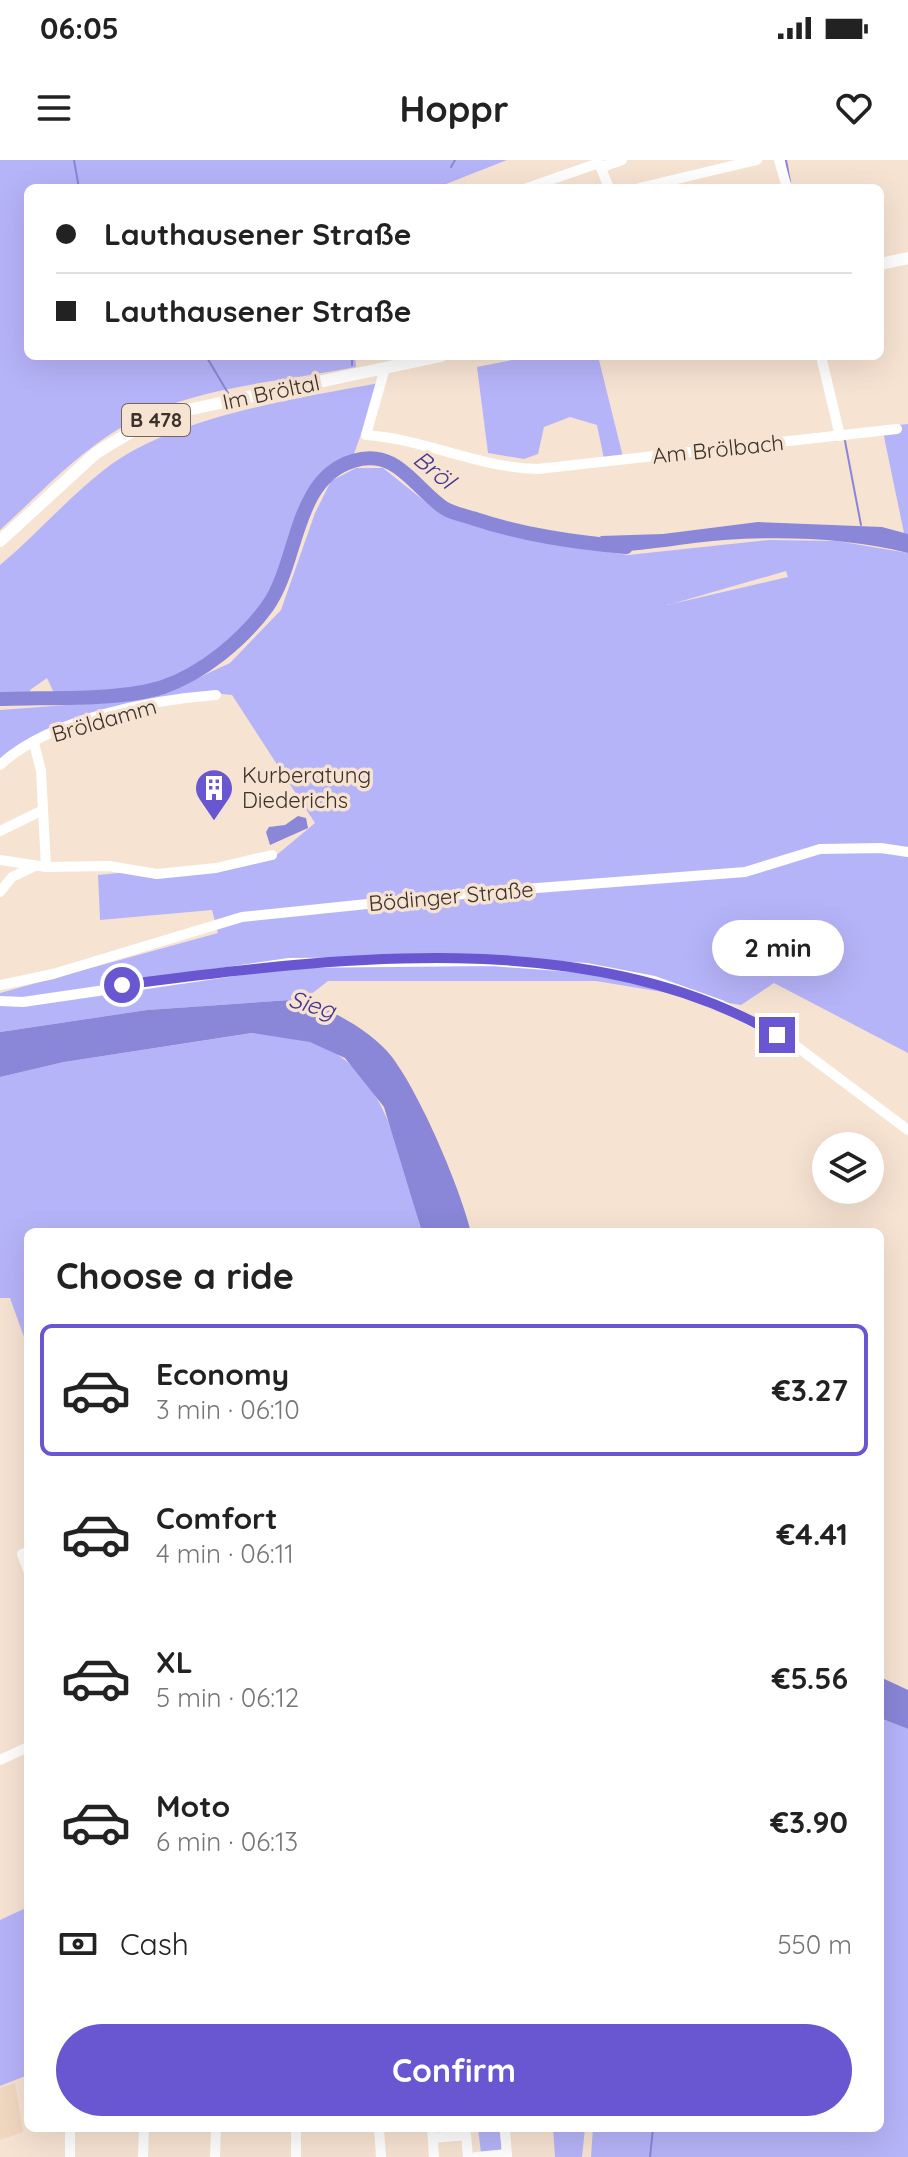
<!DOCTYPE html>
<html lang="en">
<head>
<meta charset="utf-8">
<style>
  :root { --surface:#fff; --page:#f2f2f2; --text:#222; --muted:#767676; --line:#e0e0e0; --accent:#6857d1 }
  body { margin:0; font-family:Quicksand,sans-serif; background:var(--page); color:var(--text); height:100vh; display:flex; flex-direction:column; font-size:30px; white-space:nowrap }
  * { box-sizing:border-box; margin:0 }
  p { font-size:26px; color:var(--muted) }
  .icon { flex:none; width:44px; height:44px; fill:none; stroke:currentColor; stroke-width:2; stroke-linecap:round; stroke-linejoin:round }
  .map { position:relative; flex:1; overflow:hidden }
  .details { position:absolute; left:24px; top:1068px; width:860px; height:904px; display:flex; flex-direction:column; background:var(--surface); border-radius:12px; box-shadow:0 8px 32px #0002 }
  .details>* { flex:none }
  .banner { position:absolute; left:24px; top:24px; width:860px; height:176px; border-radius:12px; box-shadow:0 8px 32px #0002; display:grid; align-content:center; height:176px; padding:0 32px; background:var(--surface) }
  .buttons { position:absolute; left:812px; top:972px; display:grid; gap:16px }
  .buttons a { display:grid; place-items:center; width:72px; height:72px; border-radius:50%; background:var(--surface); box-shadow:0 8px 32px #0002; font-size:40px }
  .end { position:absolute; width:36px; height:36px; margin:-18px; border:10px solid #6857d1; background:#fff; box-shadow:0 0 0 4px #fff }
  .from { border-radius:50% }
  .bubble { position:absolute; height:56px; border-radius:28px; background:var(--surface); box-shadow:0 8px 32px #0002; font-size:26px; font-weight:700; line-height:56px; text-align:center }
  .banner b { display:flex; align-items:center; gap:28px; height:76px; font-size:30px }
  .banner b+b { border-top:2px solid var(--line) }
  .banner i { width:20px; height:20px; background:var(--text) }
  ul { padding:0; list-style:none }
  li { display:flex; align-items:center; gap:24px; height:132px; margin:0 16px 12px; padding:0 16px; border:4px solid transparent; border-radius:12px }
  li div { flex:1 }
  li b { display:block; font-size:30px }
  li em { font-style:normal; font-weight:700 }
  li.selected { border-color:var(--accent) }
  li>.icon { width:72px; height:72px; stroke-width:1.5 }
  h2 { padding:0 32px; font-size:36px; line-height:96px }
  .pay { display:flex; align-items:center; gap:20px; height:88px; padding:0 32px; font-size:30px }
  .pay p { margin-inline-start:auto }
  .button { display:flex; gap:16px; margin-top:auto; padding:16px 32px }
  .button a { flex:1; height:92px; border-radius:48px; background:var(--accent); color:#fff; font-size:32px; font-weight:700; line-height:92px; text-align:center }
  .status { display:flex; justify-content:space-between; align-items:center; height:56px; padding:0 40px; background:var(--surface); direction:ltr }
  .status svg { height:22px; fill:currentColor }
  header { display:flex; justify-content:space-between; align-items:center; height:104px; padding:0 32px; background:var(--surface); font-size:36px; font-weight:700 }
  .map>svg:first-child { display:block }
</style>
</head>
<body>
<div class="status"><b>06:05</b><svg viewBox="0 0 49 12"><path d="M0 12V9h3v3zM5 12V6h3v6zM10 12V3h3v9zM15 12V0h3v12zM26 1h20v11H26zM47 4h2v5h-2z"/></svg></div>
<header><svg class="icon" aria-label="menu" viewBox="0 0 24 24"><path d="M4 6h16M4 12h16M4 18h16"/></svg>Hoppr<svg class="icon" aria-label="heart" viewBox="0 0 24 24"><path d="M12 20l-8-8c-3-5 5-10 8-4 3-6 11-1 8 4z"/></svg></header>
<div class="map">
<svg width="908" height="1997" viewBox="0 0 908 1997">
  <rect width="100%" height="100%" fill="#f7e3d2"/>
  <polygon fill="#f1d8c1" points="15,1923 23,1972 0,1980 0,1928"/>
  <g fill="#b6b4f9" fill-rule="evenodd">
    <path d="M 0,0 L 507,0 L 436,28 L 28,28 L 28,196 L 355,196 L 356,207 C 285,221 202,226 137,259 C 84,285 43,331 0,370 Z"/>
    <polygon points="532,196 598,196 623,297 604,299 597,265 570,257 544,267 538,294 524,299 488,293 477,207"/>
    <path d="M 379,223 L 354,294 C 293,323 305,343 284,399 C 263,455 221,502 164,523 C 135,534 85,531 54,533 L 47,518 L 30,530 L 31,535 L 0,536 L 0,405 C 36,375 68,338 105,309 C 174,256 294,239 379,223 Z"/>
    <polygon points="908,264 908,374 904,373 882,267"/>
    <path d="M 356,308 L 383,308 L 442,355 L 514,377 L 628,395 L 769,380 L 837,381 L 908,393 L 908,893 L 774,823 L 741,845 L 596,821 L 328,821 L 305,839 L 147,850 L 0,872 L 0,833 L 218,773 L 212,750 L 100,760 L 98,715 L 273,698 L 315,663 L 232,535 L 213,533 L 101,553 L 0,603 L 0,550 L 121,541 L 165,533 L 230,503 L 281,450 L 315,353 L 331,321 ZM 786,411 L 788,417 L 667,445 L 668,445 Z"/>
    <path d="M 253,873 C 271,875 290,877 307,881 C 388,902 402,1005 422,1072 L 28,1072 L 28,1188 L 10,1138 L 0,1138 L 0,917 L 64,902 Z"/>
    <polygon points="880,1558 908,1569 908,1997 591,1997 593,1968 880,1968"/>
    <polygon points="28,1747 28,1915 0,1926 0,1760"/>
    <polygon points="478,1968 499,1968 502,1991 481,1993"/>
    <polygon points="553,1968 585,1968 582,1997 555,1997"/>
  </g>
  <g fill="#8a86d8">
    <path d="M 758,362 L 882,367 L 908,374 L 908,393 C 850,378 784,376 724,380 C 687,383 651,390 614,392 L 600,376 L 663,374 Z"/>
    <polygon points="298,656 306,658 308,668 270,685 266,672 269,667 285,665"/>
    <path d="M 305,839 C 335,853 371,870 392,897 C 421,936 459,1025 471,1072 L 422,1072 L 384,947 L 345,898 L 310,882 L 252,873 L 64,902 L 0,917 L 0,872 L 147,850 Z"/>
    <polygon points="880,1517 908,1530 908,1569 880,1558"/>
  </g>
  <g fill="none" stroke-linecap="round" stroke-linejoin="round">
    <g stroke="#8a86d8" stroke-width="2">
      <polyline points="74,0 79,28"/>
      <polyline points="786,0 790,22"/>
      <polyline points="451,7 455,0"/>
      <polyline points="429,28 431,26"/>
      <polyline points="206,196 228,233"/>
      <polyline points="352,205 352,196"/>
      <polyline points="845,281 861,365"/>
      <polyline points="650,1997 653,1968"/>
    </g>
    <path stroke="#8a86d8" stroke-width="14" d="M 0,539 C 46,537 121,541 163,527 C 203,513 242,481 267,447 C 299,403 293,319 353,301 C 397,287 414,328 444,348 C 451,353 464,355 472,358 C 523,375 573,382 626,387"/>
    <g stroke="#fff" stroke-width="10">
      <polyline points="779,0 787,28"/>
      <polyline points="602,7 622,0"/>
      <polyline points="527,28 599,3 609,28"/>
      <polyline points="639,28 757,0"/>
      <polyline points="821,196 840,276"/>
      <path d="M 385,208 L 366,275 C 425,279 479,308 538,309 L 897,269"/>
      <polyline points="34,583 41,611 46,707"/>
      <path d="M 0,605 C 49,559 151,540 216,535"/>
      <polyline points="0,671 43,650"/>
      <polyline points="0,700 46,707 109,706 157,714 216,708 272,695"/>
      <polyline points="0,732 12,717 35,706"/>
      <polyline points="0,825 53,814 242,757 473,733 745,712 820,689 881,688 908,692"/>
      <polyline points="0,841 23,842 289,803 491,801 586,808 654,821 721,845 796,886 908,970"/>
      <polyline points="28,1392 22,1394 28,1410"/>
      <polyline points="0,1600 28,1587"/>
      <polyline points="379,1968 381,1997"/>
      <polyline points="432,1968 434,1997"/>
      <polyline points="505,1968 507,1997"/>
      <polyline points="433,1978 466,1975 468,1997"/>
      <polyline points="70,1997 70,1968"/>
      <polyline points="143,1997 144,1968"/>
      <polyline points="215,1997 216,1968"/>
      <polyline points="296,1997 296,1968"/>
      <polyline points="476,1997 507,1994"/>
    </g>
    <g stroke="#fff" stroke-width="12">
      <polyline points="880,104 908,98"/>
      <polyline points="0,381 96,293 144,264 187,250 441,196"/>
    </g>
  </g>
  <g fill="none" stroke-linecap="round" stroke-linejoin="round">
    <path stroke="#6857d1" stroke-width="10" d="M 122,825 C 329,798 590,764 777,875"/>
  </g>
  <defs>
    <g id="building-pin" transform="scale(2)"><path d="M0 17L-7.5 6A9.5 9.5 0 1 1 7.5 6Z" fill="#6857d1" stroke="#f7e3d2"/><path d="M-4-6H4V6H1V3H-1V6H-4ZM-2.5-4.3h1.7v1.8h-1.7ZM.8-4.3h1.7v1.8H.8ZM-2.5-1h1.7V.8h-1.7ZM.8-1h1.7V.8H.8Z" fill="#fff"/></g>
  </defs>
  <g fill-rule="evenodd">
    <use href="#building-pin" x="214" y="628"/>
  </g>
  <g text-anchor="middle" stroke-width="7" stroke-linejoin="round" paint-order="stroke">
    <rect fill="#f7e3d2" stroke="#73675d" stroke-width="2" x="122" y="244" width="68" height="32" rx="6"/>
    <g font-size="20" font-weight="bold" fill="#3a322b">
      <text x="156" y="267">B 478</text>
    </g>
    <g font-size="22" fill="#3a322b" stroke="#f7e3d2">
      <text transform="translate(271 232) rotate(-12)" y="8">Im Bröltal</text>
      <text transform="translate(718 289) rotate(-6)" y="8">Am Brölbach</text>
      <text transform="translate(104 560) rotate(-16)" y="8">Bröldamm</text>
      <text transform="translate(451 736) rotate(-5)" y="8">Bödinger Straße</text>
    </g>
    <g font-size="22" fill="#3a322b" stroke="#f7e3d2" text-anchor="start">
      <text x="242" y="623">Kurberatung<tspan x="242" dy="25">Diederichs</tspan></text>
    </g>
    <g font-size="24" font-style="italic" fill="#453695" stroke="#f7e3d2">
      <text transform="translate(434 310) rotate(39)" y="8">Bröl</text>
      <text transform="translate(312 845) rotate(16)" y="8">Sieg</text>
    </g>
  </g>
</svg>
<div class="buttons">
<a><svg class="icon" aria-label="layers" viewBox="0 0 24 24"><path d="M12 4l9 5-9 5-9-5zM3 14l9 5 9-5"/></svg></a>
</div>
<i class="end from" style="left:122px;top:825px"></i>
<i class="end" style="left:777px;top:875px"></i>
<div class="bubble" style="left:712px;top:760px;width:132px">2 min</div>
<div class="banner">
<b><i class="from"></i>Lauthausener Straße</b>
<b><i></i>Lauthausener Straße</b>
</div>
<section class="details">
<h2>Choose a ride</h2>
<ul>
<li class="selected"><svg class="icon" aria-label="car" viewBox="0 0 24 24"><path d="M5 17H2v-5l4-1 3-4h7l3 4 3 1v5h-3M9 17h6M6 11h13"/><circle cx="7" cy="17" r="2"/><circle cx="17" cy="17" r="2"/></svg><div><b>Economy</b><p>3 min · 06:10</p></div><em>€3.27</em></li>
<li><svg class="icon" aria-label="car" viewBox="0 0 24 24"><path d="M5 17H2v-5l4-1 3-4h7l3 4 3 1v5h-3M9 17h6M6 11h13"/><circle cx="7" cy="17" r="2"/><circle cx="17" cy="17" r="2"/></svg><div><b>Comfort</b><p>4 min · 06:11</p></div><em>€4.41</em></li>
<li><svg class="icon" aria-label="car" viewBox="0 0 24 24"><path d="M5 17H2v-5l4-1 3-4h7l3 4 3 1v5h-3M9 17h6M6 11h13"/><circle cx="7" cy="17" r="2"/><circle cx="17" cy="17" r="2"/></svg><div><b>XL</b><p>5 min · 06:12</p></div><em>€5.56</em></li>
<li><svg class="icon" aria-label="car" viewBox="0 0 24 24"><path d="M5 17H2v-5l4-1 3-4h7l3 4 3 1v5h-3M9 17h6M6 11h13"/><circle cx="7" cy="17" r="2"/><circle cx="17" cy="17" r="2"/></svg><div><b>Moto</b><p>6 min · 06:13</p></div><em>€3.90</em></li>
</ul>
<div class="pay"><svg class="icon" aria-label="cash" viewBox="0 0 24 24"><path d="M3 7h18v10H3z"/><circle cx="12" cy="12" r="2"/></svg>Cash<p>550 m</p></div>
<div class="button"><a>Confirm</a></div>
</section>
</div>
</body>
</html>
